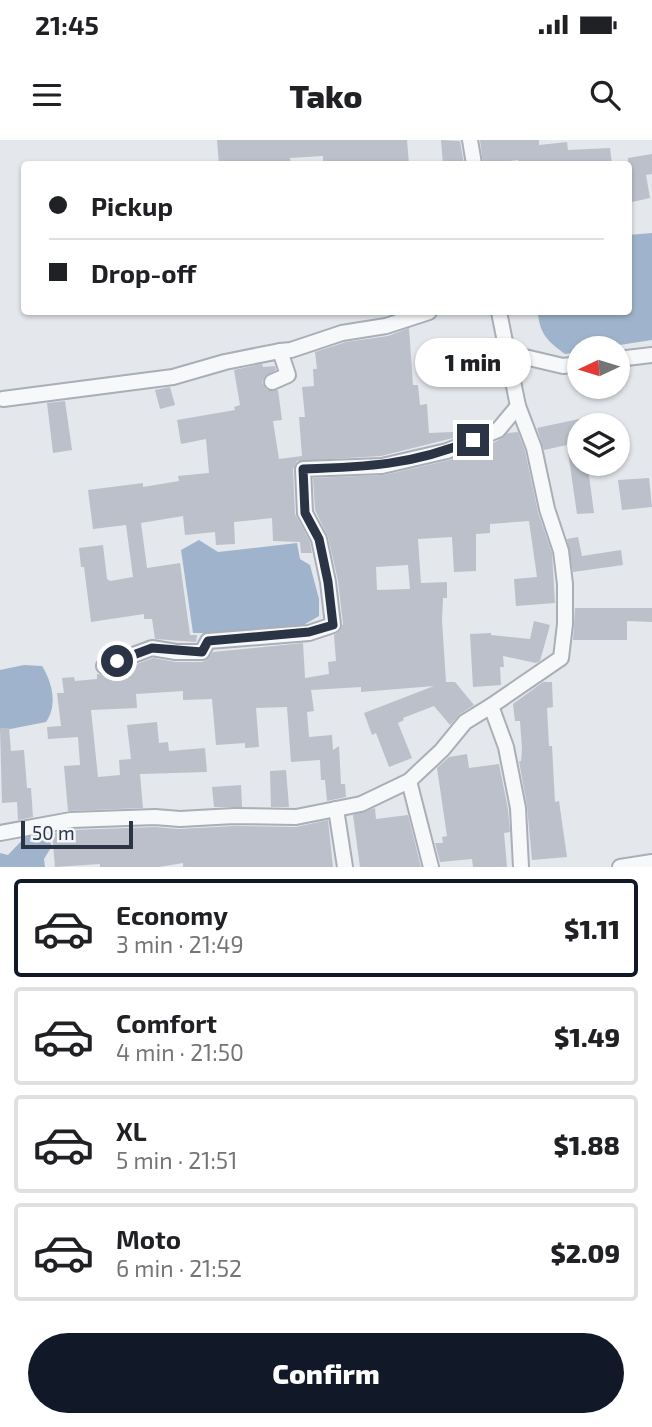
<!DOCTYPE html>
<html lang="en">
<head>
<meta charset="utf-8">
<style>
  :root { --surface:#fff; --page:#f6f6f6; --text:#202124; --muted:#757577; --line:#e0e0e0; --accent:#111827 }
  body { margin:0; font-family:"Exo 2",sans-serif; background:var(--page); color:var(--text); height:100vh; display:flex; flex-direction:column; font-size:26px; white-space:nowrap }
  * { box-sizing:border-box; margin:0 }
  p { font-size:23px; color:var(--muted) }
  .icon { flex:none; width:38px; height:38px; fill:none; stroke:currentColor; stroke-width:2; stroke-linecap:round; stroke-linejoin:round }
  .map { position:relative; height:727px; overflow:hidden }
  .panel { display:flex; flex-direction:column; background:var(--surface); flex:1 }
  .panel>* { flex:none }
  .guide { position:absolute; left:21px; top:21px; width:611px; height:154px; border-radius:7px; box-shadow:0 2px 5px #0004; display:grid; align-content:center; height:154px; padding:0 28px; background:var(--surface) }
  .needle { width:46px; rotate:266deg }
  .controls { position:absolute; left:567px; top:196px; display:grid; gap:14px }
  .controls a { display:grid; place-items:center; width:63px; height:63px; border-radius:50%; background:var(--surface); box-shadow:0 2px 5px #0004; font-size:35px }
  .scale { position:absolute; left:21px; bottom:18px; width:112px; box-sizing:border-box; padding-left:7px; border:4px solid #2b3445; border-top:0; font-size:19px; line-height:24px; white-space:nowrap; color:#2b3445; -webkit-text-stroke:5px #f4f6f9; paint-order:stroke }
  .end { position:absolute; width:32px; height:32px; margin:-16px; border:9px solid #2b3445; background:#fff; box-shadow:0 0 0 4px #fff }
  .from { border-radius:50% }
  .bubble { position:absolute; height:49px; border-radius:24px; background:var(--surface); box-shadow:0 2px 5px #0004; font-size:23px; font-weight:800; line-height:49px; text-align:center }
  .guide b { display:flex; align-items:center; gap:24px; height:66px; font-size:26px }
  .guide b+b { border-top:2px solid var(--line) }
  .guide i { width:18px; height:18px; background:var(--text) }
  ul { padding:12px 0 0; list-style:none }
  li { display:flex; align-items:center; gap:21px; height:98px; margin:0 14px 10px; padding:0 14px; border:4px solid var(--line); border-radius:7px }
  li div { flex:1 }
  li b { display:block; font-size:26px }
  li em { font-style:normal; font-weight:800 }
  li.selected { border-color:var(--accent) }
  li>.icon { width:63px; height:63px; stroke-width:1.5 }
  .button { display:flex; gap:14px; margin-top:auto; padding:14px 28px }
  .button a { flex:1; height:80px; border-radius:42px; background:var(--accent); color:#fff; font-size:28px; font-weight:800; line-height:80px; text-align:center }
  .status { display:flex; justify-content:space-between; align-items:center; height:49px; padding:0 35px; background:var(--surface); direction:ltr }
  .status svg { height:19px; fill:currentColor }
  header { display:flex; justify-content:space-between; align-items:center; height:91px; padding:0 28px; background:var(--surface); font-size:32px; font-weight:800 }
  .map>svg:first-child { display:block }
</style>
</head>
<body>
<div class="status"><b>21:45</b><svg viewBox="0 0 49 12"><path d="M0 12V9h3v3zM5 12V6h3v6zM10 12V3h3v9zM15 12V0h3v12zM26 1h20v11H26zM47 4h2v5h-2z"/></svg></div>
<header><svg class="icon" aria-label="menu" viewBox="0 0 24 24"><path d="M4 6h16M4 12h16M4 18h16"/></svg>Tako<svg class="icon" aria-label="search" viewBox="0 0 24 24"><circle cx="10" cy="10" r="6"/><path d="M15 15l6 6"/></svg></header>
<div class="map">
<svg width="652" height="727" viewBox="0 0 652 727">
  <rect width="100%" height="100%" fill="#e4e7ec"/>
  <g fill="#9fb4cc">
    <path d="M 652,93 L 652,200 L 600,208 L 579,208 L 579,212 L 565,214 C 548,202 539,193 538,172 L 628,172 L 628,95 Z"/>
    <polygon points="199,400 218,412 297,403 300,419 310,425 319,459 319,476 300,487 277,488 250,493 193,493 181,410"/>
    <path d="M 24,525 L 42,526 C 52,542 58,565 46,582 L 0,591 L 0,530 Z"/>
    <polygon points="44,690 52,706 44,719 45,727 0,727 0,713 8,715 29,693"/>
  </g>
  <g fill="#bbc0ca" fill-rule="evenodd">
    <polygon points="217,0 407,0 409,24 323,24 323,16 290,18 291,24 219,24"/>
    <polygon points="441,0 460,1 464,24 443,24"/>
    <polygon points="480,0 539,0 539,5 567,2 568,10 610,8 612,24 518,24 518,20 483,24"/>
    <polygon points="652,14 652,34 646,35 650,58 632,62 628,40 628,18"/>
    <polygon points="409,188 413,245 418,245 420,265 427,264 429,293 453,292 453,298 381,316 297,321 293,329 295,374 310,402 312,413 301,413 300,402 273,401 272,378 234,382 235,404 216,405 215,392 185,395 183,376 141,383 147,428 180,423 190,495 197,495 196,502 155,499 152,479 144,479 144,474 91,482 84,427 81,427 79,408 103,405 107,439 110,441 133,437 126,385 93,389 88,350 143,343 143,347 179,341 178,336 209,333 206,299 181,304 177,280 235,270 234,267 240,265 234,230 262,224 263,227 275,226 276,230 265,236 262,242 267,250 278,250 282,280 273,281 279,319 302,316 299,277 305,277 302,247 314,246 313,229 317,229 315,212 346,202 388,196"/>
    <polygon points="170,247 175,265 160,269 155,250"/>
    <polygon points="65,261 72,310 53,313 47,263"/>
    <polygon points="579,279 579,329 588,328 594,373 577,374 567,305 544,310 537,288"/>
    <path d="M 518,292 L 525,311 L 538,372 L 552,413 L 555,463 L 516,466 L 514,439 L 537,437 L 529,381 L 490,384 L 490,393 L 476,394 L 476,431 L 454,432 L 452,397 L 418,399 L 421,443 L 447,442 L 447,458 L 443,458 L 442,480 L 446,542 L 455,542 L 474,565 L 460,574 L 450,585 L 434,566 L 403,578 L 404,580 L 398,583 L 412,618 L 389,627 L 376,593 L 372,595 L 364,573 L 434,546 L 361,552 L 361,547 L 311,550 L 314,571 L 307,572 L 309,597 L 332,595 L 333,610 L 339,606 L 341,644 L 345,644 L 346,657 L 327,661 L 325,640 L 321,640 L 320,620 L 291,622 L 287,567 L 256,568 L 259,607 L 245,608 L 245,603 L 216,605 L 212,559 L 183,560 L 183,551 L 136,554 L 137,568 L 91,570 L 98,637 L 120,635 L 119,620 L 131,619 L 127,585 L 157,582 L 159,603 L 168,602 L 169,611 L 205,608 L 207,632 L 140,634 L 143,668 L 68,671 L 64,626 L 80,625 L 78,597 L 48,599 L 47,587 L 61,586 L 57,553 L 64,553 L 62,538 L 74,537 L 75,541 L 97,539 L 97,534 L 107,535 L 153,518 L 176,522 L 202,522 L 207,520 L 213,512 L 303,503 L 305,538 L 329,534 L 328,522 L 336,521 L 334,495 L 340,491 L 343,484 L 338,441 L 328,397 L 315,370 L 313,338 L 384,335 L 450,320 L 497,301 L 508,293 ZM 408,425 L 410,449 L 377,450 L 376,427 Z"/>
    <polygon points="649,338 652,367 622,370 618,340"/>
    <polygon points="578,397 582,416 621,410 623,425 573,432 567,399"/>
    <polygon points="575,468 652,468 652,482 627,481 627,500 573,500"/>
    <polygon points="534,481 550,485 540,521 536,523 503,516 504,527 500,527 501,545 473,547 470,494 491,493 491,495 530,499"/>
    <polygon points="543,542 552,542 553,567 547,568 549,606 552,606 555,662 559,661 567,717 532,720 527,666 519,621 521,621 522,609 520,581 515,581 513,564"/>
    <polygon points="0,588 9,588 11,611 24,610 27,648 31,648 33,677 18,680 17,662 2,663"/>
    <polygon points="467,614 469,628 499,624 508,669 510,692 504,693 507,727 473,727 472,719 440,722 435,703 443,703 442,697 447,696 437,628 449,617"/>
    <polygon points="286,630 289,667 271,667 270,631"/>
    <polygon points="241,645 242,667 214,667 212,647"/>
    <polygon points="375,668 376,679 408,675 421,727 360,727 353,675"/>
    <polygon points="328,680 333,727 183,727 183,723 159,727 100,727 100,724 55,727 52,693 72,690 155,687 179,689 234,686 296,687"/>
  </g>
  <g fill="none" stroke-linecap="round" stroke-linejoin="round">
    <g stroke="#a9aeb7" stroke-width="18">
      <g id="minor">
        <polyline points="470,0 474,24"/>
        <polyline points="508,213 563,226 579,224"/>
        <polyline points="618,219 652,215"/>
        <polyline points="272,242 288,235 280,211 291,210 342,193 386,186 429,172"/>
        <polyline points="3,259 173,237 225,222 280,211"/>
        <polyline points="104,526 152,508 176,512 202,512 208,501 309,493 333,485 328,442 319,399 305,373 303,329 382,326 447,311 498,290 518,266"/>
        <polyline points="491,566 561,518 565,484 565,444 561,411 547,369 534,308 518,266 499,172"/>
        <polyline points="409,641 431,727"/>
        <polyline points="336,669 345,727"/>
        <polyline points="0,693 71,680 155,677 180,679 234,676 296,677 361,664 409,641 442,610 465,582 491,566 506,607 518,668 521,727"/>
        <polyline points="620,727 652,722"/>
      </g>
    </g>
    <use href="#minor" stroke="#f7f8fa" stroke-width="14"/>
  </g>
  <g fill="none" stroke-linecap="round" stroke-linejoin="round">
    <path stroke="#2b3445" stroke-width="9" d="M 117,521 L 152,508 L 202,512 L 208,501 L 309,492 L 333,485 L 328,442 L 319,399 L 305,373 L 303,329 C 366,327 413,325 473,300"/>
  </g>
</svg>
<div class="controls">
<a><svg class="needle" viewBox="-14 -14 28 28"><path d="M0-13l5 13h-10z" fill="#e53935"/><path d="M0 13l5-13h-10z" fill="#757577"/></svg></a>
<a><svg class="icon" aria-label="layers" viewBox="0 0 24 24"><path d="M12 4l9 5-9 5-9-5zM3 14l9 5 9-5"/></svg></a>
</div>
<div class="scale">50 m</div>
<i class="end from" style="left:117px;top:521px"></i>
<i class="end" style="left:473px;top:300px"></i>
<div class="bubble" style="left:415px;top:198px;width:116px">1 min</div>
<div class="guide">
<b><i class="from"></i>Pickup</b>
<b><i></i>Drop-off</b>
</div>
</div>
<section class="panel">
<ul>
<li class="selected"><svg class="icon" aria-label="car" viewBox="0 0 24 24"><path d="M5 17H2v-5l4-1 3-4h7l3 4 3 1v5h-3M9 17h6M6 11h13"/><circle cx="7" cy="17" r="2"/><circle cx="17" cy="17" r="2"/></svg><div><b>Economy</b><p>3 min · 21:49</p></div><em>$1.11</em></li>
<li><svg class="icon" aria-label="car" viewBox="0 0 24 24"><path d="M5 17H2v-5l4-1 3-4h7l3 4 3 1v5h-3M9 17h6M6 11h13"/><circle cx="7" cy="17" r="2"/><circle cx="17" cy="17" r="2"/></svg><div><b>Comfort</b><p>4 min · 21:50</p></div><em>$1.49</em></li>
<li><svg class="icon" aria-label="car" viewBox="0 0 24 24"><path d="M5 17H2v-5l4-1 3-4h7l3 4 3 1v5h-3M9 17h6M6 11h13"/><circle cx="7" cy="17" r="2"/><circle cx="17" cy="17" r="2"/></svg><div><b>XL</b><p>5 min · 21:51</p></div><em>$1.88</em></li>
<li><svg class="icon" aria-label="car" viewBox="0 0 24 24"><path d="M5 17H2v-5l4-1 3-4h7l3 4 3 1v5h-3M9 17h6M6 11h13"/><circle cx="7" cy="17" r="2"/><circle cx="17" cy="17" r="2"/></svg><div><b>Moto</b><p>6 min · 21:52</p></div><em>$2.09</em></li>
</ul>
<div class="button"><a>Confirm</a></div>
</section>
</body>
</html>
